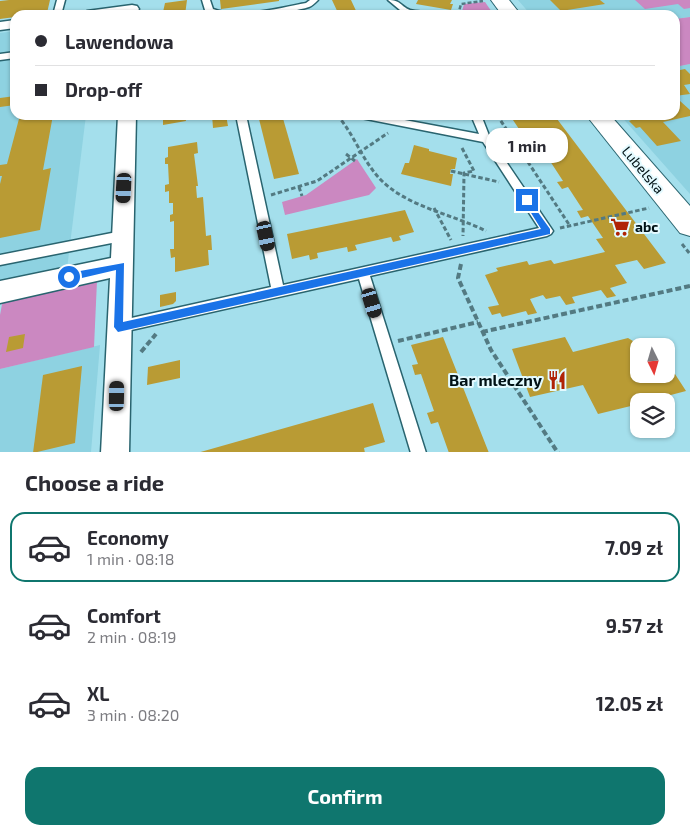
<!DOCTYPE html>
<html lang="en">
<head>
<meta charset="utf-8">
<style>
  :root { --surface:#fff; --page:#f7f7f7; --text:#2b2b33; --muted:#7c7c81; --line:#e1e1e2; --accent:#0f766e }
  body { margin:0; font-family:"Exo 2",sans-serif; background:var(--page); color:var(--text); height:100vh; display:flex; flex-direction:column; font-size:19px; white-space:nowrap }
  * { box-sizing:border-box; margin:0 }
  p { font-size:16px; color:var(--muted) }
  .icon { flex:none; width:28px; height:28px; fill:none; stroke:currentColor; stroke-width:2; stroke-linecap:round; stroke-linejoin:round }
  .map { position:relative; height:452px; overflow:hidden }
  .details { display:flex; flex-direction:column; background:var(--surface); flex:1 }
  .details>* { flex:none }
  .hud { position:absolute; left:10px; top:10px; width:670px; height:110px; border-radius:15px; box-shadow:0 1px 4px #0004; display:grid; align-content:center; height:110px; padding:0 25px; background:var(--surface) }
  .needle { width:32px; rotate:175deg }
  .fabs { position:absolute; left:630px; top:338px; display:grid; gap:10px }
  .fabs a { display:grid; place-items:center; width:45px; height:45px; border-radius:10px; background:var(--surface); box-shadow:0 1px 4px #0004; font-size:25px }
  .end { position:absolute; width:22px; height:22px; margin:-11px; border:6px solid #1a73e8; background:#fff; box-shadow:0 0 0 2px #fff }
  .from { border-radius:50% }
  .bubble { position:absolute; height:35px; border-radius:15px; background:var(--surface); box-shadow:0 1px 4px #0004; font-size:16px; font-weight:700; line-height:35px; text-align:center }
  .car { position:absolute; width:15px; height:30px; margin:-15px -8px; border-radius:6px; box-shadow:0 0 4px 1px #0007; background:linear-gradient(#222 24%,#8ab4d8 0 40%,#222 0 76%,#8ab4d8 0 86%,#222 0) }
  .hud b { display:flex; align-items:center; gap:18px; height:48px; font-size:19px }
  .hud b+b { border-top:1px solid var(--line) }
  .hud i { width:12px; height:12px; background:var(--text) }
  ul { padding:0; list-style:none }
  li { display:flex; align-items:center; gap:15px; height:70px; margin:0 10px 8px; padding:0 15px; border:2px solid transparent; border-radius:15px }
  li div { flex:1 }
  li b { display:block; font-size:19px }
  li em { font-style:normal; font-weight:700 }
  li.active { border-color:var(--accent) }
  li>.icon { width:45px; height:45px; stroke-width:1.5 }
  h2 { padding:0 25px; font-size:22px; line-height:60px }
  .primary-button { display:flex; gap:10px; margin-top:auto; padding:10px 25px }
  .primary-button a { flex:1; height:58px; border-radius:15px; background:var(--accent); color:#fff; font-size:20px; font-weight:700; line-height:58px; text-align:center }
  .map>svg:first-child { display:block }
</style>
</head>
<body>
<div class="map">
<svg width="690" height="453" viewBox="0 0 690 453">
  <rect width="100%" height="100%" fill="#a4dfec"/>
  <g fill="#8ed2e1">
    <polygon points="518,0 690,0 690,17 675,19 675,15 531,15"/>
    <polygon points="15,31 15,115 86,115 67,269 0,283 0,33"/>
    <polygon points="690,64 690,194 620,115 675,115 675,67"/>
    <polygon points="100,345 91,452 0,452 0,369"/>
  </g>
  <g fill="#cb88c1">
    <polygon points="635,0 690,0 690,8 684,9 678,4 645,9"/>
    <polygon points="485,2 494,15 461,15 464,4"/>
    <polygon points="690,17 690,64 675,67 675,19"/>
    <polygon points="357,159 376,188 369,195 285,215 282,202 306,195"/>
    <polygon points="97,281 94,347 0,369 0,315 3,299"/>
  </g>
  <g fill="#b99b34">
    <polygon points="9,0 50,0 47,13 15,15 15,17 0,19 0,1"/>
    <polygon points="187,0 185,15 165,15 165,12 163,12 165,3"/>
    <polygon points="220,0 279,0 279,1 221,9"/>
    <polygon points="332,0 351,0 358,15 339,15"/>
    <polygon points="418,0 452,0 450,4 453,4 451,10 416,4"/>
    <polygon points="550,0 600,0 605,4 561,11"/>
    <polygon points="685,69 690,74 690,84 684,85 690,94 675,96 675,71"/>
    <polygon points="15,96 15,105 0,107 0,98"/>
    <polygon points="680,101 690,110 690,116 663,122 681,141 657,146 640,127 636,128 629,121 634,119 630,115 675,115 675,102"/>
    <polygon points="20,115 53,115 43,170 51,168 40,230 0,238 0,184 2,176 0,176 0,165 7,164"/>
    <polygon points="163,115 185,115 186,121 163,125"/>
    <polygon points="212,115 226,115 228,126 213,128"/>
    <polygon points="258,115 282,115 299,174 274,179"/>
    <polygon points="519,115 554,115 666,263 644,269 637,260 615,265 627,283 610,288 616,296 607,298 601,290 572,297 575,303 566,305 560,296 546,299 543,295 530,299 537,313 528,315 526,311 502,317 500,313 492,315 488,307 499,305 485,275 498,271 496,268 527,261 529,265 551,260 554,264 605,252 596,239 603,238 588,216 581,218 577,211 583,210 568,187 562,189 557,182 563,181 550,161 543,162 539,157 546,155 533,137 525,138 511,117"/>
    <polygon points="197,142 198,153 194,154 198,186 196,186 197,198 203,197 206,236 211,235 212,250 208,250 209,265 175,272 175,257 171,258 170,249 174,249 174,221 170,222 170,215 173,214 173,203 169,203 169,191 165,192 165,185 169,184 168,164 165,164 165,158 168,157 168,147"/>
    <polygon points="414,145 429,149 429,151 457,158 455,169 451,169 450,174 453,174 451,186 401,174 405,163 409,163"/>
    <polygon points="405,210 414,232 399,236 401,240 393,242 391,237 355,245 357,250 348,252 347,247 317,253 318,258 310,260 309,255 292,259 287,234"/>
    <polygon points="176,292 176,301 173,304 160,307 160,295"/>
    <polygon points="25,334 23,348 6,352 9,337"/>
    <polygon points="443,337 489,453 449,453 438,422 431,424 427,413 434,411 421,374 415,375 412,365 418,364 411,345"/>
    <polygon points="565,337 573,352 628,338 641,346 639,346 639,374 658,374 661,378 675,374 686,391 648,401 639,401 639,404 598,414 583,385 530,397 512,349"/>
    <polygon points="180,360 180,378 147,385 148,367"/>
    <polygon points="82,366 75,443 33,453 43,375"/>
    <polygon points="373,403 385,442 364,448 365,453 197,453"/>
  </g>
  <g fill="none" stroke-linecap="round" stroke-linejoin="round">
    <g stroke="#29646f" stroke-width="3">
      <g id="service">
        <polygon points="57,0 65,0 61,15 53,15"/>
        <path d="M 202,0 L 210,0 L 213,9 C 237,19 280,8 306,3 L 310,0 L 318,0 C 315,3 312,6 309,7 C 292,13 217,21 205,10 Z"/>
        <path d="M 388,0 C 401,0 400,6 410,10 C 419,13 430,10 438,15 L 406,15 Z"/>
        <polygon points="15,52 15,58 0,60 0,54"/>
        <polygon points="236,115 246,115 283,285 539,228 483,142 361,118 356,115 378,115 479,134 471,115 481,115 490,138 551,228 553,231 551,234 547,236 370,276 426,453 411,453 359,279 118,333 113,331 111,327 113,323 118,321 271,287"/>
        <polygon points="122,231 126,233 128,236 126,239 122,241 0,265 0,255"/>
      </g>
    </g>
    <g stroke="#29646f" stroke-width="3">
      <g id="minor">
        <polygon points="132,5 137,6 139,9 137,12 119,15 80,15 87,11"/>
        <polygon points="15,20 15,28 0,30 0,22"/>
        <polygon points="118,115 136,115 129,453 101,453 110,278 0,303 0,281 111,258"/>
      </g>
    </g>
    <g stroke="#29646f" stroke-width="2">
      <g id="secondary">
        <polygon points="491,0 509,0 521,15 502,15"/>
        <polygon points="586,115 610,115 690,206 690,236 680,233"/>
      </g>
    </g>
    <polyline stroke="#537a82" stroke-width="2.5" stroke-dasharray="4 2" stroke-linecap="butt" points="458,15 461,4 483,1"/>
    <g stroke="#537a82" stroke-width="3" stroke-dasharray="4.5 2.5" stroke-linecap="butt">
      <path d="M 337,115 C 354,134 362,160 380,179 C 407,207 452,214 486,231"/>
      <polyline points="497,115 570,226"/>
      <polyline points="462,148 474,171 464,173 463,236"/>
      <polyline points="346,154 355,161"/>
      <polyline points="451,171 499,182"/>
      <polyline points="299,187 302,196"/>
      <polyline points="271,195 317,181 388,133"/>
      <polyline points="434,208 451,240"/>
      <polyline points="560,228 649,208"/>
      <polyline points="682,244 690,254"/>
    </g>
    <g stroke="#537a82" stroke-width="4" stroke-dasharray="6 3" stroke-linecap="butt">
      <polyline points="461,264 458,278 491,350 558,453"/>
      <polyline points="482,332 690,286"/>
      <polyline points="398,341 478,322"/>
      <polyline points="141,352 156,334"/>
    </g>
    <use href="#service" fill="#fff" fill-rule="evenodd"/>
    <use href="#minor" fill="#fff" fill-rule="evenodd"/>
    <use href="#secondary" fill="#fff" fill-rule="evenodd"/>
  </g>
  <polygon fill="#1a73e8" points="527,197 550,229 550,234 118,332 114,327 116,270 69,281 65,277 69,273 124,263 123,322 541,229 523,200"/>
  <defs>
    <g id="supermarket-bare" transform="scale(1.5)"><path d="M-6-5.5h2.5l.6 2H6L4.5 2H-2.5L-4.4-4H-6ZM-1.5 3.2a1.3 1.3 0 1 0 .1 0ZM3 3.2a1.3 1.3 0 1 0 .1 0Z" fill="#b02306" stroke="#e3faff" stroke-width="2.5" paint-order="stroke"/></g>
    <g id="restaurant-bare" transform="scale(1.5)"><path d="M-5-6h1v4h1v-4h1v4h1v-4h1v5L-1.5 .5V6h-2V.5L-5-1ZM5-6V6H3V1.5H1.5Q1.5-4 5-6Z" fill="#b02306" stroke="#e3faff" stroke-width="2.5" paint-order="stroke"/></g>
  </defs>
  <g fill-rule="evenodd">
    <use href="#supermarket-bare" x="620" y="227"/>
    <use href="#restaurant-bare" x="557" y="380"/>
  </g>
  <g text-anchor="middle" stroke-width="4" stroke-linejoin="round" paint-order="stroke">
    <g font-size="14" fill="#001115" stroke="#e3faff">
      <text transform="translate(643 170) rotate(50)" y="5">Lubelska</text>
    </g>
    <g font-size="14" font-weight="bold" fill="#001115" stroke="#e3faff" text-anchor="start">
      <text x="635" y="232">abc</text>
    </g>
    <g font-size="16" font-weight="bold" fill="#001115" stroke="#e3faff" text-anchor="end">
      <text x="542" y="386">Bar mleczny</text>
    </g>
  </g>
</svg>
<div class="fabs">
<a><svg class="needle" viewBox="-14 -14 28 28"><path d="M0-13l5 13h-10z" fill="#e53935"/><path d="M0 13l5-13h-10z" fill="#7c7c81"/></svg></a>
<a><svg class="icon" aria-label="layers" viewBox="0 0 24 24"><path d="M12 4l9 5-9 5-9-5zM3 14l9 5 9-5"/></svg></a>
</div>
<i class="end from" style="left:69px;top:277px"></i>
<i class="end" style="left:527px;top:200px"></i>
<div class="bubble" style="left:486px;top:128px;width:82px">1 min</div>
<i class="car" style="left:124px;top:188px;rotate:183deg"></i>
<i class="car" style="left:266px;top:236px;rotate:168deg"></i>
<i class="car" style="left:372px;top:303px;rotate:163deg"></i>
<i class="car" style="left:117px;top:396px;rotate:1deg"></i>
<div class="hud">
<b><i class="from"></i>Lawendowa</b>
<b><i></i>Drop-off</b>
</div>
</div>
<section class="details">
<h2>Choose a ride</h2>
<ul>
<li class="active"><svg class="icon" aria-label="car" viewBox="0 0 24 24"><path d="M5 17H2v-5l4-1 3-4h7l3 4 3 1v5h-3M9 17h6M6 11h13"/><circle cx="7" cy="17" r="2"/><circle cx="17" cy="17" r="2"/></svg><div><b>Economy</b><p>1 min · 08:18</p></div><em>7.09 zł</em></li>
<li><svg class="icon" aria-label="car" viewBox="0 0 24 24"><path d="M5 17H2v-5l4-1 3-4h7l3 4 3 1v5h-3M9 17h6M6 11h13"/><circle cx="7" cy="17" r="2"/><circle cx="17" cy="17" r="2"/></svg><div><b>Comfort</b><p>2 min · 08:19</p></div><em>9.57 zł</em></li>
<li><svg class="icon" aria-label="car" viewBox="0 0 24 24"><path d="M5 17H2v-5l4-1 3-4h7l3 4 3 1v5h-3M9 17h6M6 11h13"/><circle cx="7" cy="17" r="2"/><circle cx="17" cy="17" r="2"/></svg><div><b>XL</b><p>3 min · 08:20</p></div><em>12.05 zł</em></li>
</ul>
<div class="primary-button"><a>Confirm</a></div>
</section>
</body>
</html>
